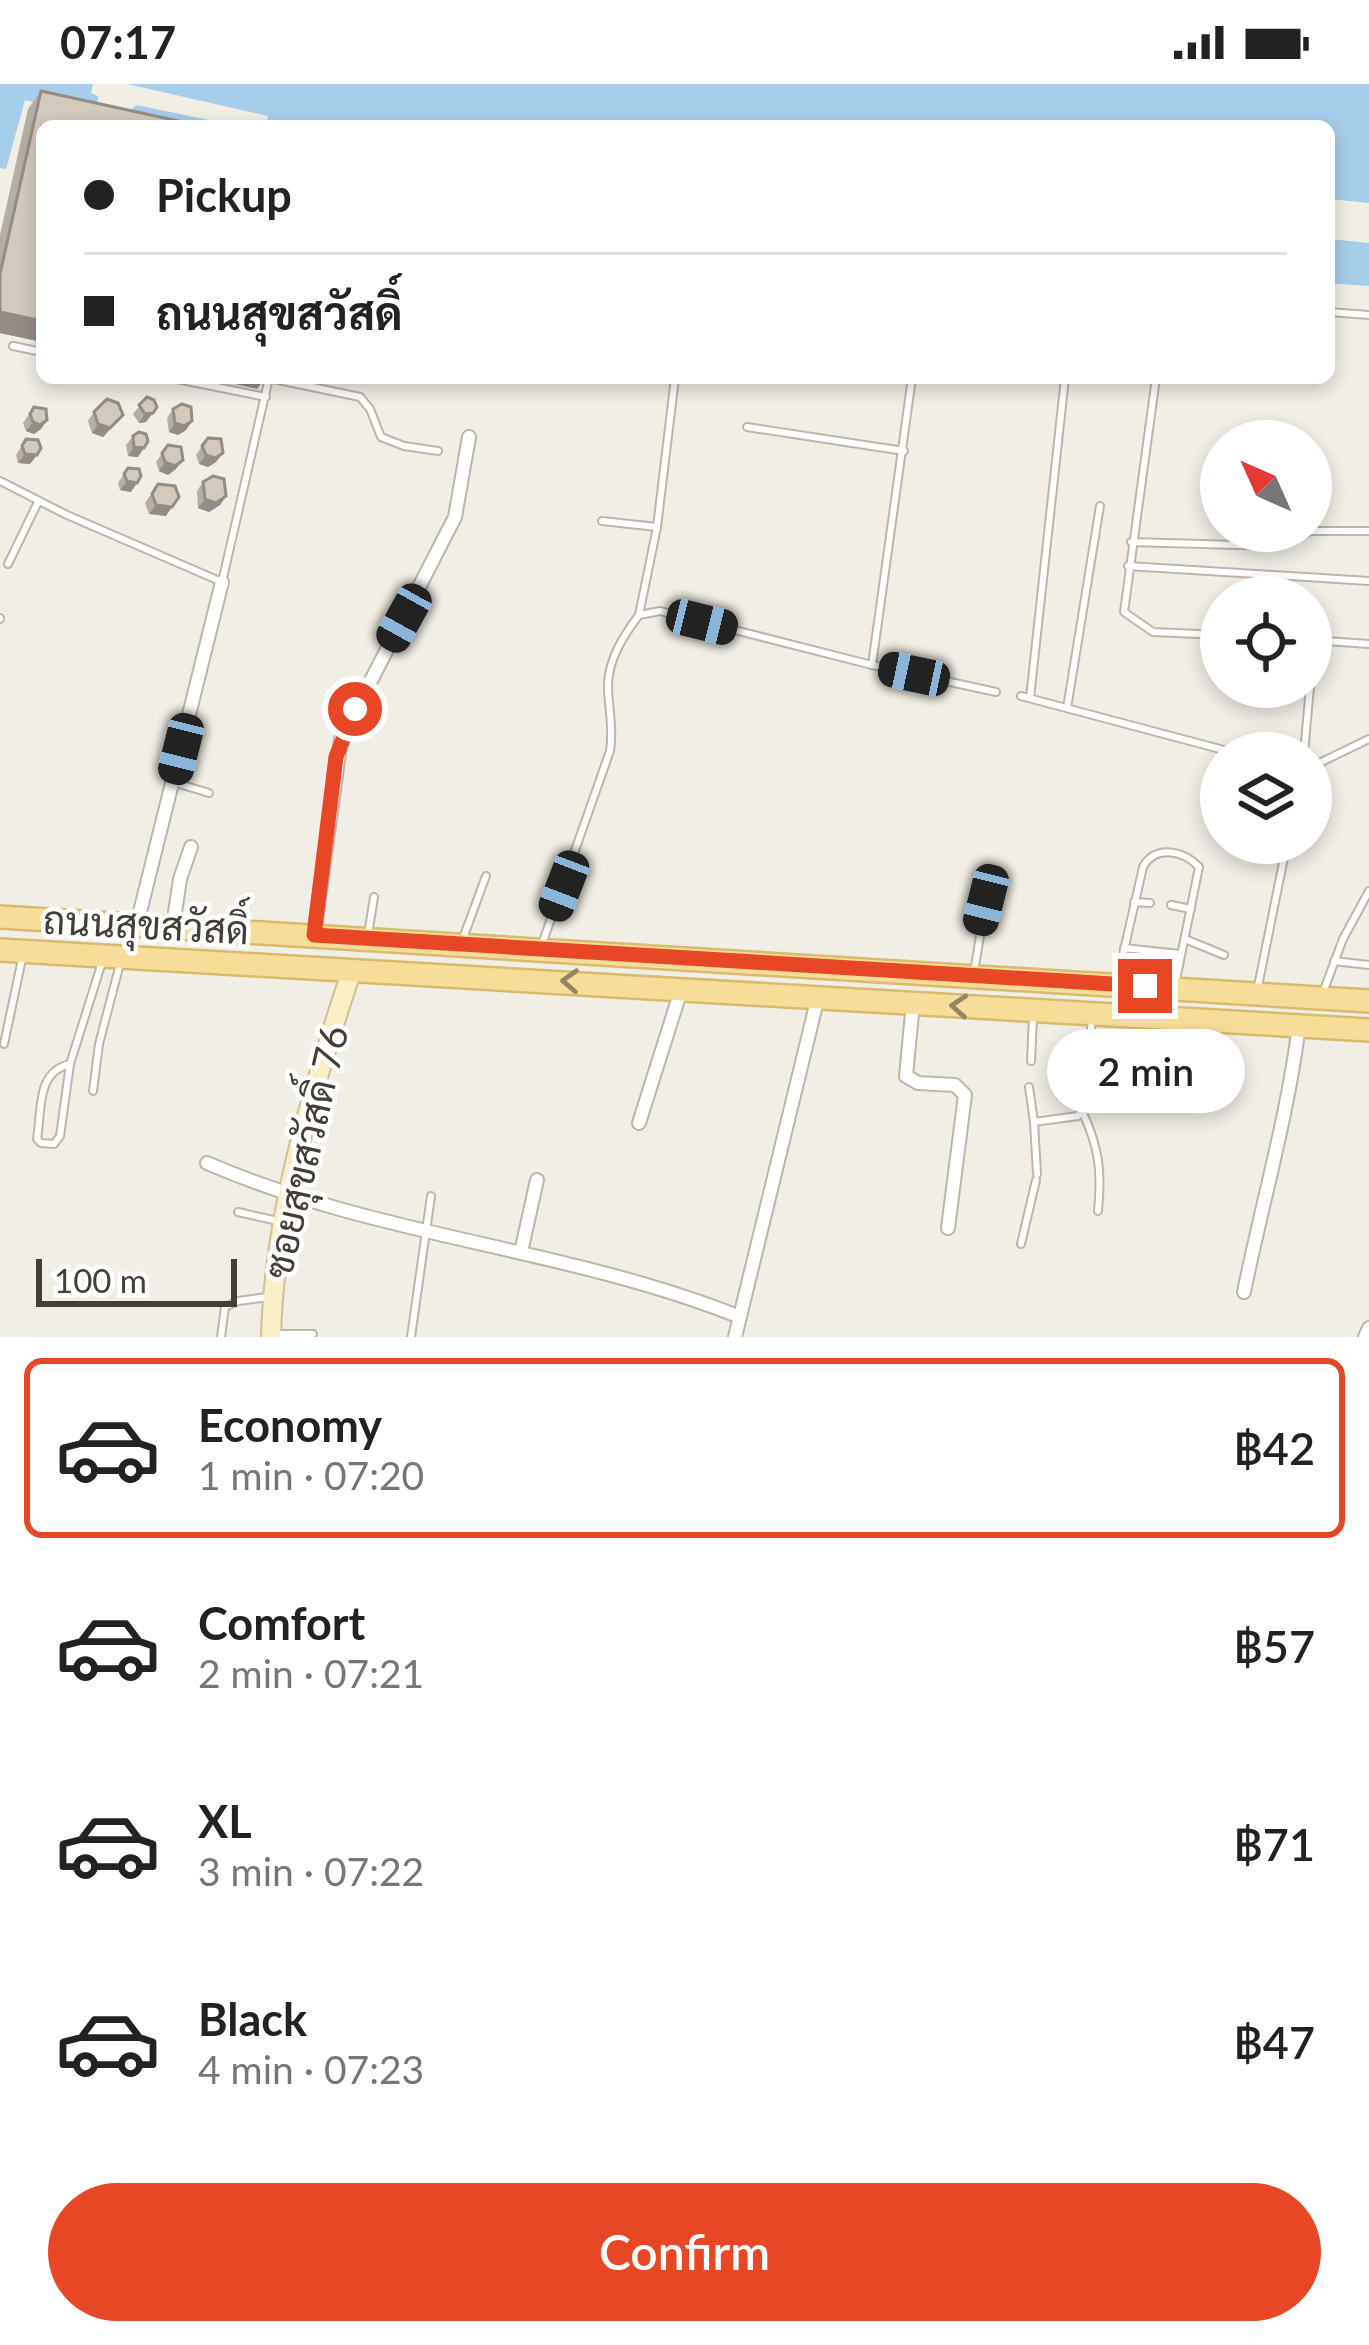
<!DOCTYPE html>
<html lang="en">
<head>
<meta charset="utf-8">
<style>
  :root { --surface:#fff; --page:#f2f2f2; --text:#222; --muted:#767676; --line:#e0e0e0; --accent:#e84726 }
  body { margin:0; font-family:Lato,Sarabun,sans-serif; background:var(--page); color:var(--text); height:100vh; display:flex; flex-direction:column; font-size:45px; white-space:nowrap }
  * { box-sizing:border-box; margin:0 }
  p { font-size:39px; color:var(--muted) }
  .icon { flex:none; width:66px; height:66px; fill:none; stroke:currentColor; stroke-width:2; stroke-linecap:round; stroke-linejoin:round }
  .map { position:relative; height:1253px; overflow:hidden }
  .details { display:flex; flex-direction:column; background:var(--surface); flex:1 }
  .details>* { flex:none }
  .banner { position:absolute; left:36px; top:36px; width:1299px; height:264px; border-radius:18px; box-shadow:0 6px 18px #0003; display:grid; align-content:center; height:264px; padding:0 48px; background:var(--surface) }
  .needle { width:78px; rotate:315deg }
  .buttons { position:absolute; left:1200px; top:336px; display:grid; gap:24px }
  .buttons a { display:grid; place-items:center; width:132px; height:132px; border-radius:50%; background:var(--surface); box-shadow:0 6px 18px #0003; font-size:60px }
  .scale { position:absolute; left:36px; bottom:30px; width:201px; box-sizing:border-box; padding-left:12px; border:6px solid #433e36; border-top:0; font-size:33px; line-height:42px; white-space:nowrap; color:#433e36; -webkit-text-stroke:9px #fff; paint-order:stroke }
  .end { position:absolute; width:54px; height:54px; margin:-27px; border:15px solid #e84726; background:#fff; box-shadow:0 0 0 6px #fff }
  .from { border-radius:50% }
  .bubble { position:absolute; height:84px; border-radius:42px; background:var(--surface); box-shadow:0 6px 18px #0003; font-size:39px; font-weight:600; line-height:84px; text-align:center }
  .car { position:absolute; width:36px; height:72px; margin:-36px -18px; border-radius:15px; box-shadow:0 0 9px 3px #0007; background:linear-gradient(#222 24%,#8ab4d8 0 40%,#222 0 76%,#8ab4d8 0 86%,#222 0) }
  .banner b { display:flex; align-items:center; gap:42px; height:114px; font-size:45px }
  .banner b+b { border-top:3px solid var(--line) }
  .banner i { width:30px; height:30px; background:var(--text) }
  ul { padding:21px 0 0; list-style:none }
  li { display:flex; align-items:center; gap:36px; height:180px; margin:0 24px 18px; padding:0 24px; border:6px solid transparent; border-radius:18px }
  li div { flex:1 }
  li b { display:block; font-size:45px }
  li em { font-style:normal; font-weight:600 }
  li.active { border-color:var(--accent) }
  li>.icon { width:108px; height:108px; stroke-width:1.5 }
  .primary-button { display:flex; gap:24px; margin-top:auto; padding:24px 48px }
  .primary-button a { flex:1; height:138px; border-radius:72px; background:var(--accent); color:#fff; font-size:48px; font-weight:600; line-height:138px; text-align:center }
  .status { display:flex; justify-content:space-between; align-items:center; height:84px; padding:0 60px; background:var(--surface); direction:ltr }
  .status svg { height:33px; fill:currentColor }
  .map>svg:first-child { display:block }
</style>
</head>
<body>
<div class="status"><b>07:17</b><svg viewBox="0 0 49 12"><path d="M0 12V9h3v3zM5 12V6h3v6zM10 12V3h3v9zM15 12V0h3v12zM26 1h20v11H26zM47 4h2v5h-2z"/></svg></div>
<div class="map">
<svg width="1369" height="1253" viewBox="0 0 1369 1253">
  <rect width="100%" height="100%" fill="#f1eee6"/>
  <polygon fill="#a6cdea" points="0,0 1369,0 1369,202 1329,199 1329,42 141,42 25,16 6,85 0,84"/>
  <g fill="#f1eee6">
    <polygon points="93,0 127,0 268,32 266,42 219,42 214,37 136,21 124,34 95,32 98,12 91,9"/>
    <polygon points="1329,115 1369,119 1369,159 1329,155"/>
  </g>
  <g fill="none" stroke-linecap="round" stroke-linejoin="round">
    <g stroke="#bcb6a9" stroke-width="10">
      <g id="lane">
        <polyline points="1329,228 1369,231"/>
        <polyline points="13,262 42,268"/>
        <polyline points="172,294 266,313"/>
        <polyline points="269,294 360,313 370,325 381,353 404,362 438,367"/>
        <polyline points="1156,294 1124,528 1153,548 1221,551"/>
        <polyline points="747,343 904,367"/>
        <polyline points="0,397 67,431 222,498 269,294"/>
        <polyline points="602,437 657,443"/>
        <polyline points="1311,447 1369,447"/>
        <polyline points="1131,458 1276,462 1311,447"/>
        <polyline points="8,480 38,418"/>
        <polyline points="1128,482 1369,497"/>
        <polyline points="639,531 657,443 675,294"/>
        <polyline points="0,535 0,534"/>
        <polyline points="1311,556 1369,560"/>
        <polyline points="872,581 912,294"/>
        <polyline points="1311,588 1314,556"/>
        <polyline points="1021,612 1235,669"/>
        <polyline points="1030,614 1065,294"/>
        <polyline points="1067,624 1100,422"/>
        <polyline points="1304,669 1310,603"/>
        <polyline points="1311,683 1369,655"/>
        <polyline points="173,698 209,709"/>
        <polyline points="1134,818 1150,819"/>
        <polyline points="1171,821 1191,825"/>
        <polyline points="368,851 374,813"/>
        <polyline points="1185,855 1224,871"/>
        <polyline points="462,857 486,792"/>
        <path d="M 541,863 L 610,667 C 614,643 608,624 608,600 C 609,574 624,551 639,531 L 660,527 L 872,581 L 996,608"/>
        <polyline points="1124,864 1180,870"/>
        <polyline points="1334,877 1369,881"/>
        <polyline points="974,888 986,816"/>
        <path d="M 1117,897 L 1143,783 C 1155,761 1183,766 1199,783 L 1175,901"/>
        <polyline points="1257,907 1287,759"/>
        <polyline points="1322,911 1343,855 1369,807"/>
        <polyline points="4,960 22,875"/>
        <polyline points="1031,977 1033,933"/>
        <path d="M 70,980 C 36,988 42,1025 37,1055 L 41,1059 L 54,1060 L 60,1052 L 70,980 L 103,875"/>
        <polyline points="1029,1003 1034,1038 1078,1032 1084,1022 1092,934"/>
        <polyline points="93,1007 99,960 121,876"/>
        <path d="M 1082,1027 C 1099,1063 1102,1087 1098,1127"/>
        <polyline points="1034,1038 1037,1090"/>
        <polyline points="238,1128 282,1138"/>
        <polyline points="1021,1160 1036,1096"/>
        <polyline points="274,1250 313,1250"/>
        <polyline points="221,1253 225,1223 238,1217 268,1213"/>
        <polyline points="411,1253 431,1112"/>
      </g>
    </g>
    <g stroke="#bcb6a9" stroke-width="16">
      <g id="street">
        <polyline points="137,840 222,498"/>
        <polyline points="173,842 180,795 191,763"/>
        <polyline points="314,851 341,655 455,433 469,353"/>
        <polyline points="913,919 906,992 918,999 955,1001 965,1011 948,1144"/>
        <polyline points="639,1039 682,903"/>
        <path d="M 207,1079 C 377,1153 568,1164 740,1233"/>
        <polyline points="521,1168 537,1096"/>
        <path d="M 1244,1208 C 1262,1119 1288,1031 1299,941"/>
        <polyline points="735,1253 818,913"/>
        <polyline points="1365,1253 1369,1244"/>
      </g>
    </g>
    <g stroke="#cec198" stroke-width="22">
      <path id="secondary" d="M 271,1253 C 274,1127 313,1004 352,885"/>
    </g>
    <g stroke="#d9bb6c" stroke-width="26">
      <g id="primary">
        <polyline points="0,833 1369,917"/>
        <polyline points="0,866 1369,946"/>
      </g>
    </g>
    <use href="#lane" stroke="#fff" stroke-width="6"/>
    <use href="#street" stroke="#fff" stroke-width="12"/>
    <use href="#secondary" stroke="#faefc7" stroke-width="18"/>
    <use href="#primary" stroke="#f6de9a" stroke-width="21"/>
  </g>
  <g fill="#b5aea2">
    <polygon points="41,7 42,258 0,249 0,151 28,25"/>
    <polygon points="147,313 146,338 139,339 133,330"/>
    <polygon points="34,323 47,336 41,345 34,350 26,347 23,339"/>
    <polygon points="173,325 192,337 186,346 178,351 169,348 167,334"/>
    <polygon points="94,328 123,331 103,353 92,349 88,337"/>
    <polygon points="133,352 138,373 128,372 126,361"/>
    <polygon points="208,354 216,378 208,383 199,380 196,371"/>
    <polygon points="26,355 30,380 18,379 16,371"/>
    <polygon points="168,361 176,385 168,391 159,387 156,378"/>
    <polygon points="128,384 131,408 120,406 118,399"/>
    <polygon points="203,398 226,412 220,421 209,428 198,424 197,407"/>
    <polygon points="158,400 166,432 149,430 145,419"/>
  </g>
  <g fill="#938d84">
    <polygon points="0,228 42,237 42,258 0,249"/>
    <polygon points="208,294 265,294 257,305"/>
    <polygon points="153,329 146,338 139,339 145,330"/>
    <polygon points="123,331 103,353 92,349 98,340"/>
    <polygon points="47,336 41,345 34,350 26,347 33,338"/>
    <polygon points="192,337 186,346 178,351 169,348 175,339"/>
    <polygon points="134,363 144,364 138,373 128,372"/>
    <polygon points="223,369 216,378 208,383 199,380 206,371"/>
    <polygon points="25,370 37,371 30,380 18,379"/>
    <polygon points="183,376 176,385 168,391 159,387 165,378"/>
    <polygon points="127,397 137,399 131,408 120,406"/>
    <polygon points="226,412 220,421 209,428 198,424 205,415"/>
    <polygon points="156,421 172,423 166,432 149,430"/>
  </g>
  <g fill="#d2cabc" stroke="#938d84" stroke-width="3">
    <polygon points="41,7 201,42 42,42 42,237 0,228 0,190"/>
    <polygon points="147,313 154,316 157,323 153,329 145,330 139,321"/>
    <polygon points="107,315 118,319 123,331 110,344 98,340 94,328"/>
    <polygon points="182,320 191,323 192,337 184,342 175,339 173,325"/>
    <polygon points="34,323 46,325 47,336 40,341 33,338 30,330"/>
    <polygon points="139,348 146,350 148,357 144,364 134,363 133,352"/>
    <polygon points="208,354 221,355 223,369 215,374 206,371 202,362"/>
    <polygon points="26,355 38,356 41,364 37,371 25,370 22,362"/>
    <polygon points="168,361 181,363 183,376 175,382 165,378 162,369"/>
    <polygon points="128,384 139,385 141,392 137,399 127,397 124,390"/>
    <polygon points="213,392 224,395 226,412 216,419 205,415 203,398"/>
    <polygon points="158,400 175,402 179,413 172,423 156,421 152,410"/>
  </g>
  <defs><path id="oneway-chevron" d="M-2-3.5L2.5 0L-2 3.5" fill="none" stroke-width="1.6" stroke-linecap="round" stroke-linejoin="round" transform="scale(3)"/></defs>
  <g stroke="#948663">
    <use href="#oneway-chevron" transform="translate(570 897) rotate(-177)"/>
    <use href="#oneway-chevron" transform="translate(959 922) rotate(-176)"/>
  </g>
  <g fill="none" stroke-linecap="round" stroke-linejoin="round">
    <polyline stroke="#e84726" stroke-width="15" points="355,625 336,673 314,851 1145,902"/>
  </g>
  <g text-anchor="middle" stroke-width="9" stroke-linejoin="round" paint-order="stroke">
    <g font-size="39" fill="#433e36" stroke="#fff">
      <text transform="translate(146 841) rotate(3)" y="14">ถนนสุขสวัสดิ์</text>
      <text transform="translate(306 1068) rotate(-77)" y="14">ซอยสุขสวัสดิ์ 76</text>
    </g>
  </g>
</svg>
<div class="buttons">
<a><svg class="needle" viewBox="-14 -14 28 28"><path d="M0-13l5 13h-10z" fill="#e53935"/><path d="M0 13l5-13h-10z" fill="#767676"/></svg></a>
<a><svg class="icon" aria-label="locate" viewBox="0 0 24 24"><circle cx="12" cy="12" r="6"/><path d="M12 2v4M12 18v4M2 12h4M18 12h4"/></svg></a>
<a><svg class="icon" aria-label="layers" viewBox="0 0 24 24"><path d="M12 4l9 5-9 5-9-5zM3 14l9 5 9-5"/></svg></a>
</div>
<div class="scale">100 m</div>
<i class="end from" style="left:355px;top:625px"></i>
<i class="end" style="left:1145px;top:902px"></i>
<div class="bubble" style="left:1047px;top:945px;width:198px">2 min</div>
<i class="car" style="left:404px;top:534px;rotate:209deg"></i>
<i class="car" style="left:702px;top:538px;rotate:104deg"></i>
<i class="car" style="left:914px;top:590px;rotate:282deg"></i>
<i class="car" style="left:181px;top:665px;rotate:194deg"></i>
<i class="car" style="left:564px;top:802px;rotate:201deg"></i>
<i class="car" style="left:986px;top:816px;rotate:194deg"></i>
<div class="banner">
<b><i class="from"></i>Pickup</b>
<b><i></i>ถนนสุขสวัสดิ์</b>
</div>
</div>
<section class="details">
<ul>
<li class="active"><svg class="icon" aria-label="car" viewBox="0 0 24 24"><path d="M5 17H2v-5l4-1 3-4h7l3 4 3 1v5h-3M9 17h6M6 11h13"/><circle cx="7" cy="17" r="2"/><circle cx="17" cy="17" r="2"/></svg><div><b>Economy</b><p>1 min · 07:20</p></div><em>฿42</em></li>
<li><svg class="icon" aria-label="car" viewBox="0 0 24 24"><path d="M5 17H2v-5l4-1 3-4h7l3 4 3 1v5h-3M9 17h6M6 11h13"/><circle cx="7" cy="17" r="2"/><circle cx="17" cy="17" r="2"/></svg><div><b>Comfort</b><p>2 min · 07:21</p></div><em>฿57</em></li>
<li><svg class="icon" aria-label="car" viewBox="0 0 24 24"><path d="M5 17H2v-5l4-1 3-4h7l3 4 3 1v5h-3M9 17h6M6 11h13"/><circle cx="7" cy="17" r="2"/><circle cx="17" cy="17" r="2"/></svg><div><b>XL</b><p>3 min · 07:22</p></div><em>฿71</em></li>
<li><svg class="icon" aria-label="car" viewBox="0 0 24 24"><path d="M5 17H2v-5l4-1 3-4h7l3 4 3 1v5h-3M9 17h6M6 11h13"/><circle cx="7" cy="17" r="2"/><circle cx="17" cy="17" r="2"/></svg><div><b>Black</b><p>4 min · 07:23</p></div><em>฿47</em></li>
</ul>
<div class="primary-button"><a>Confirm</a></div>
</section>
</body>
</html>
